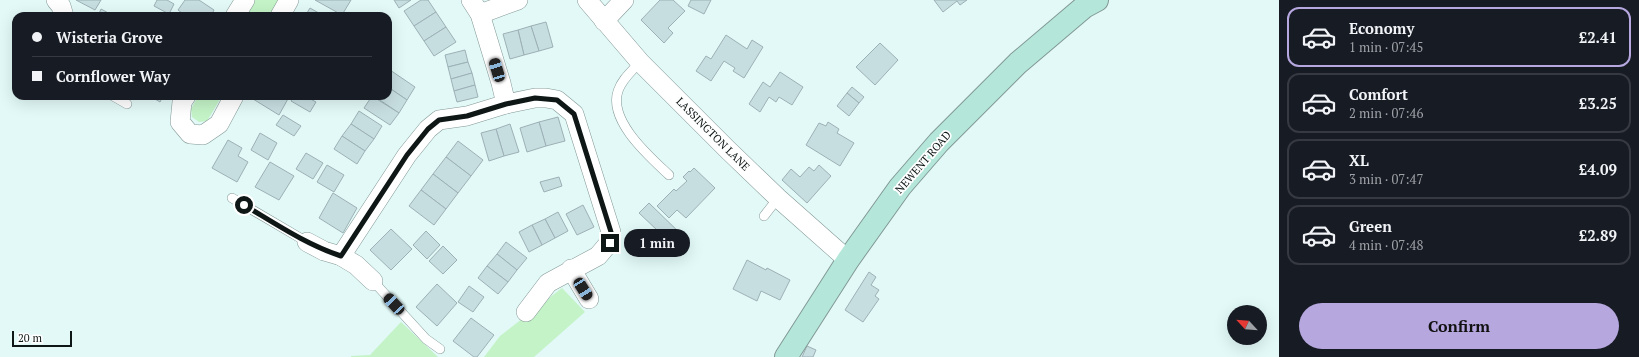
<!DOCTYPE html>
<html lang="en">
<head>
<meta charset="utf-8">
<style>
  :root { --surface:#171b24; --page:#20242c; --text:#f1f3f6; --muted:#9ea1a6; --line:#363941; --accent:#b6a7df }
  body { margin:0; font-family:"PT Serif",serif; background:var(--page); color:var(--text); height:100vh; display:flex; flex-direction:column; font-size:15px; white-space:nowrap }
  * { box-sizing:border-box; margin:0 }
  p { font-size:13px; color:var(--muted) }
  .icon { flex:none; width:22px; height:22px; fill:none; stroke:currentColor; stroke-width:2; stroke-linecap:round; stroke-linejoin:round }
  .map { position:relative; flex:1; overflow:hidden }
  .sheet { display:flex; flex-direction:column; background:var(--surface); width:360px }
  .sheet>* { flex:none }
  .top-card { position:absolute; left:12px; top:12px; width:380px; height:88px; border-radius:12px; box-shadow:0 4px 16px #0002; display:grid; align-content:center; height:88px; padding:0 20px; background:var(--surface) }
  .needle { width:26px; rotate:296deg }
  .controls { position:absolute; left:1227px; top:305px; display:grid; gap:8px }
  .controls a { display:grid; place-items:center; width:40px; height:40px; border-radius:50%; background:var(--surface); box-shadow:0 4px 16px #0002; font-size:20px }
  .scale { position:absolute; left:12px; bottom:10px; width:60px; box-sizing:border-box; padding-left:4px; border:2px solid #0e1616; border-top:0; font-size:11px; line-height:14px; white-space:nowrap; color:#0e1616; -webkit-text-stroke:3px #fff; paint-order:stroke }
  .end { position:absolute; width:18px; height:18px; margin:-9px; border:5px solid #0e1616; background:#fff; box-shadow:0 0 0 2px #fff }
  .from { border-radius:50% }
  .bubble { position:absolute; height:28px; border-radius:14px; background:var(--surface); box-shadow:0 4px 16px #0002; font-size:13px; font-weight:800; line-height:28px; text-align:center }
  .car { position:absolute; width:12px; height:24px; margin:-12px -6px; border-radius:5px; box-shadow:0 0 3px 1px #0007; background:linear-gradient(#222 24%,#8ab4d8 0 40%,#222 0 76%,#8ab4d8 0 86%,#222 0) }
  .top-card b { display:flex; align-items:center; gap:14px; height:38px; font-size:15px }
  .top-card b+b { border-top:1px solid var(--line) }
  .top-card i { width:10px; height:10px; background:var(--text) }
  ul { padding:7px 0 0; list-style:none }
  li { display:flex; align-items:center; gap:12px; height:60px; margin:0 8px 6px; padding:0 12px; border:2px solid var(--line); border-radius:12px }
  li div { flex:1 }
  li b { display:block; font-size:15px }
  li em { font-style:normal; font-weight:800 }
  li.selected { border-color:var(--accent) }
  li>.icon { width:36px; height:36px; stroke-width:1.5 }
  .primary-button { display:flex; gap:8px; margin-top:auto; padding:8px 20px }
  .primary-button a { flex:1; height:46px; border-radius:24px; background:var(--accent); color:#111; font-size:16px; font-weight:800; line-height:46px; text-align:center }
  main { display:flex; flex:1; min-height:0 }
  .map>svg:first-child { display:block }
</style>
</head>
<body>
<main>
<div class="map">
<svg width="1279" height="357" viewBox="0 0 1279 357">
  <rect width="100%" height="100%" fill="#e2f9f7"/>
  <g fill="#c4f3c7">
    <polygon points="253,0 279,0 269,16 243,16"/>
    <polygon points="198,96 222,96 207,121 199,122 192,117 191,109"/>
    <polygon points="562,288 585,312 534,357 484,357 500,336"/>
    <polygon points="401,322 438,357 351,357 351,356 370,355"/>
  </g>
  <g fill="#c7dee1" stroke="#9cb1b5">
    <polygon points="76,0 101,0 95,10"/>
    <polygon points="157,0 167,0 174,4 169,14 154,6"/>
    <polygon points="185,0 199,0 214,10 211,16 186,16 178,10"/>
    <polygon points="315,0 351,0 342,15"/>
    <polygon points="394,0 411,0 399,8"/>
    <polygon points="421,0 428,0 436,12 414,26 404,11"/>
    <polygon points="660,0 673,0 685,11 668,28 673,33 664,43 641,20"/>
    <polygon points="691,0 711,0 704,14 688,6"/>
    <polygon points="934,0 967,0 960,5 957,1 943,12"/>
    <polygon points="310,8 324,16 305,16"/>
    <polygon points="101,9 114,16 98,16"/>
    <polygon points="436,12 446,27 424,41 414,26"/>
    <polygon points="546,22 553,47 539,51 531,26"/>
    <polygon points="531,26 539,51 524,55 518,30"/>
    <polygon points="446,27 456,42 434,56 424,41"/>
    <polygon points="518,30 524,55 510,59 503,34"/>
    <polygon points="726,35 747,49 752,40 763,47 744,78 733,71 735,68 724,61 711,81 696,71 706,56 711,59"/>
    <polygon points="880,43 898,60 875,85 856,67"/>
    <polygon points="465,50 468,62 448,67 445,55"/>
    <polygon points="468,62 472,73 451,79 448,67"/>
    <polygon points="390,70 415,87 407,100 388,87 388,73"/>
    <polygon points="780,72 803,87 792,105 779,97 776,102 769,97 760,112 749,104 763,82 770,87"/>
    <polygon points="472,73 475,85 454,91 451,79"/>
    <polygon points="475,85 478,97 457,102 454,91"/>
    <polygon points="388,87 407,100 399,113 374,96 388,96"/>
    <polygon points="852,87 864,97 859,103 847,93"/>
    <polygon points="847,93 859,103 849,116 837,106"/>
    <polygon points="150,96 163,96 160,102"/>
    <polygon points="255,96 287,96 289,97 279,115 253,99"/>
    <polygon points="294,96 305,96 316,102 310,112 291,101"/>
    <polygon points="372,96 399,113 390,125 364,108"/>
    <polygon points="359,111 382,126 374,139 351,124"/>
    <polygon points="283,115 301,126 294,136 276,125"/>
    <polygon points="558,117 565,141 546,146 539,122"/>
    <polygon points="539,122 546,146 527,152 520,128"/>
    <polygon points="828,122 839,129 837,133 854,143 840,166 806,145 819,123 826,126"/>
    <polygon points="351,124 374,139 365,151 342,136"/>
    <polygon points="510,124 519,152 504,156 496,129"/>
    <polygon points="496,129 504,156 489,161 481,133"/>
    <polygon points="260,133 277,143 268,160 251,150"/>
    <polygon points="342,136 365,151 357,164 334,149"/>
    <polygon points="228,140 242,148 238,156 248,162 237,182 212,168"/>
    <polygon points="458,141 483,160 471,176 446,157"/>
    <polygon points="306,153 323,163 313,179 296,169"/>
    <polygon points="446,157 471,176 458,193 433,174"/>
    <polygon points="270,162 294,176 279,200 255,187"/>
    <polygon points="327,165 344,175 334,192 317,182"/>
    <polygon points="819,165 831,176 807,203 782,180 791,169 800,177 809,167 814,171"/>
    <polygon points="694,168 715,188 686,218 677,210 669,218 657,206 674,189 676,191 687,181 683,177 689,171 690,172"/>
    <polygon points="433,174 458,193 446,209 421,190"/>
    <polygon points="559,177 562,186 544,192 540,182"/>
    <polygon points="421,190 446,209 434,225 409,206"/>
    <polygon points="333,193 357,208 343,233 319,218"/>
    <polygon points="649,203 685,238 676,248 639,213"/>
    <polygon points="583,205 594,227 577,235 566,214"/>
    <polygon points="558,212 568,231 555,238 545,219"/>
    <polygon points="545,219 555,238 542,245 532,225"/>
    <polygon points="532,225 542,245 529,252 519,232"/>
    <polygon points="391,229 412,249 391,270 370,250"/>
    <polygon points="426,231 440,245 427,259 413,245"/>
    <polygon points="506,242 527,258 517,270 497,254"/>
    <polygon points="443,246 457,260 443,274 429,261"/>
    <polygon points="497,254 517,270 508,282 487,266"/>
    <polygon points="747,260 766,270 767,268 790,280 780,300 761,291 757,301 733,289"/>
    <polygon points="487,266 508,282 498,294 478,278"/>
    <polygon points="869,272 876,277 871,285 879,290 875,296 879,299 863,322 845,310"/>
    <polygon points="437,284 457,303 437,326 416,307"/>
    <polygon points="469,286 484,297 473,312 458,302"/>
    <polygon points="471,318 494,335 477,357 474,357 453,341"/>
    <polygon points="807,346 816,350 813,357 802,357"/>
  </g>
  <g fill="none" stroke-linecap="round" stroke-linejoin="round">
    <g stroke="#829895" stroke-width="10">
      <g id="lane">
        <path d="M 640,62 C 632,71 622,79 618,91 C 608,121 650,157 669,175"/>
        <polyline points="113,96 127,104"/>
        <polyline points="232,198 307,242"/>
        <polyline points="764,216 778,198"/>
        <polyline points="373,281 426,339 440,349"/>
      </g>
    </g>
    <g stroke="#829895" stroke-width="20">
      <g id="street">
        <polyline points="56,0 61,6 64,16"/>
        <polyline points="471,0 480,14 501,83 506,104"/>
        <polyline points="587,0 640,62 728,150 778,198 848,260"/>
        <polyline points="480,14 518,0"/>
        <polyline points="235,16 245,0"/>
        <polyline points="280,16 289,0"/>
        <polyline points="604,21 624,0"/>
        <polyline points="186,96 182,102 180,122 190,134 203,135 219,124 234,96"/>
        <polyline points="307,242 324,251 341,256 356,265 373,281"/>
        <polyline points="341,256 407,155 428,129 439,120 467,116 506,104 535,98 546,98 557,100 574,114 611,232 609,243 598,256 548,283 526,312"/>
        <polyline points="571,269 589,299"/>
      </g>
    </g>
    <g stroke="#829895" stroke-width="24">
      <polyline id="secondary" points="786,357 848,260 900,187 939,142 1018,63 1084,7 1097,0"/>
    </g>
    <use href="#lane" stroke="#fff" stroke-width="9"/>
    <use href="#street" stroke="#fff" stroke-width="19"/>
    <use href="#secondary" stroke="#b4e7da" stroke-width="22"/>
  </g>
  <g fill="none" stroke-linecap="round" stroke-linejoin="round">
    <path stroke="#0e1616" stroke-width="5" d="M 244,205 C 276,224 307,245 341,256 L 407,155 L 428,129 L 439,120 L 467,116 L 506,104 L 535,98 L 557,100 L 574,114 L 611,232 L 610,243"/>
  </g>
  <g text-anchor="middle" stroke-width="3.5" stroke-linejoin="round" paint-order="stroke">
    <g font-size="11" fill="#0e1616" stroke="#fff">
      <text transform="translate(713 134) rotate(45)" y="4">LASSINGTON LANE</text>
      <text transform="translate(923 162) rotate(-49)" y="4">NEWENT ROAD</text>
    </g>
  </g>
</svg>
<div class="controls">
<a><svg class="needle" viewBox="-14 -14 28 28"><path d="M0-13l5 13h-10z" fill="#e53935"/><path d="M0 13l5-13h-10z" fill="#9ea1a6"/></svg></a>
</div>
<div class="scale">20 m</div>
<i class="end from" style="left:244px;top:205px"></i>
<i class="end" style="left:610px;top:243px"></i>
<div class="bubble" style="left:624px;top:229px;width:66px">1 min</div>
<i class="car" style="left:497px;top:70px;rotate:343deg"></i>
<i class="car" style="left:583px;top:289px;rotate:148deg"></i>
<i class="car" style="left:394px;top:304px;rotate:317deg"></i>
<div class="top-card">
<b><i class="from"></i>Wisteria Grove</b>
<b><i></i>Cornflower Way</b>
</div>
</div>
<section class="sheet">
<ul>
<li class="selected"><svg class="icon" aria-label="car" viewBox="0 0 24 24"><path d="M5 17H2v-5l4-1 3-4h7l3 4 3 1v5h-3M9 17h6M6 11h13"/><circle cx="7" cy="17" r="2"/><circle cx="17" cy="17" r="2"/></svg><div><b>Economy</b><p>1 min · 07:45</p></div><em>£2.41</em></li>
<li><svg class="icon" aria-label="car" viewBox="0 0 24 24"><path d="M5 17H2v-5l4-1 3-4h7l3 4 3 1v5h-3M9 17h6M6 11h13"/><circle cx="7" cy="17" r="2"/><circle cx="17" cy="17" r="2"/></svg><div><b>Comfort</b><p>2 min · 07:46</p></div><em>£3.25</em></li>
<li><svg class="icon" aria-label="car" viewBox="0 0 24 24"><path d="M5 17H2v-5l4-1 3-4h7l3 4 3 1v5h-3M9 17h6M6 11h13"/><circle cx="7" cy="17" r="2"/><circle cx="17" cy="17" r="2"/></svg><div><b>XL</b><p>3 min · 07:47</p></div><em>£4.09</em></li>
<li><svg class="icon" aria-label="car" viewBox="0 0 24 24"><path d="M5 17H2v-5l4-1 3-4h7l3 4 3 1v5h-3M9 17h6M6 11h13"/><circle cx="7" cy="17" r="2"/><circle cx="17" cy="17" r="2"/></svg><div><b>Green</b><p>4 min · 07:48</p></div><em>£2.89</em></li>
</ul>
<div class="primary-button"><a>Confirm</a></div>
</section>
</main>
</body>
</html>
